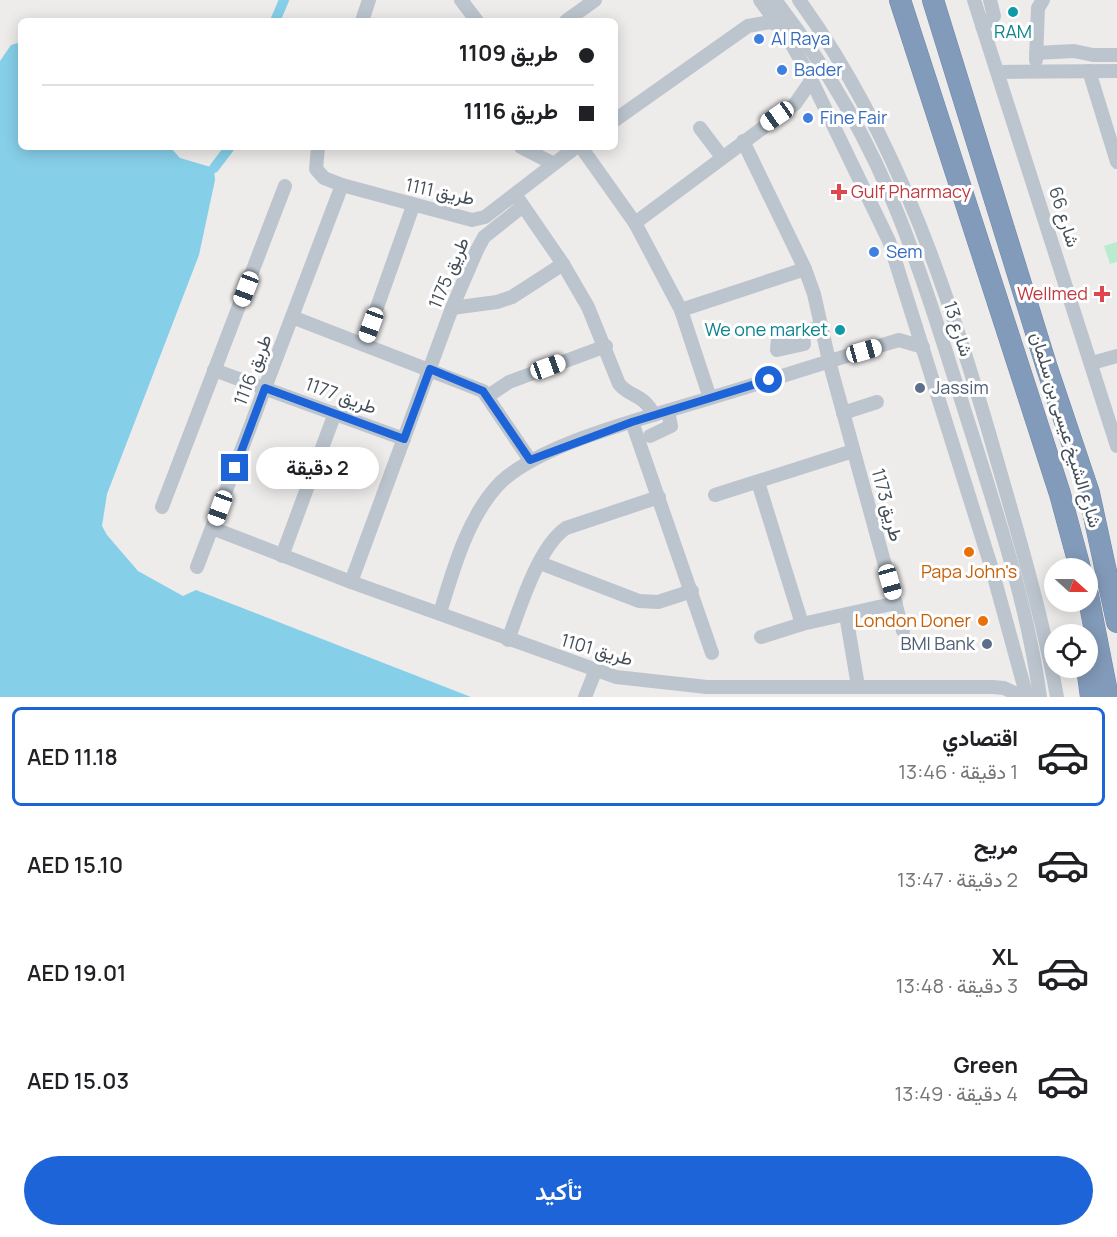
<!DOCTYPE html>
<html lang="ar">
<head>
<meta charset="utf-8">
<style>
  :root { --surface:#fff; --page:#f2f2f2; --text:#202124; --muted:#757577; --line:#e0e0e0; --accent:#1c64d7 }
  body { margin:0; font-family:Manrope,Vazirmatn,sans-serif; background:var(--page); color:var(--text); direction:rtl; height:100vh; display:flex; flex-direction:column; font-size:22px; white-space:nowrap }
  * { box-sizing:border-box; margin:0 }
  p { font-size:20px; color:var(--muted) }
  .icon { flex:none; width:33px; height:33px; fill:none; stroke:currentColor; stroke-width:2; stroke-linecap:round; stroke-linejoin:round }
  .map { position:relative; height:697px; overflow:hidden; direction:ltr }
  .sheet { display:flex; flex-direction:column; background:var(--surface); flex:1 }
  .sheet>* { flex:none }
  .hud { position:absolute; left:18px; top:18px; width:600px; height:132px; border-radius:9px; box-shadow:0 3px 15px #0003; direction:rtl; display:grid; align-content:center; height:132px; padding:0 24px; background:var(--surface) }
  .needle { width:39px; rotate:111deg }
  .buttons { position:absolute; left:1044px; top:558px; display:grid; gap:12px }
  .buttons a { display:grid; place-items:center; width:54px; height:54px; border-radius:50%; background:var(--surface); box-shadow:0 3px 15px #0003; font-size:30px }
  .end { position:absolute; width:27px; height:27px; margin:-14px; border:8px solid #1c64d7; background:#fff; box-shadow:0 0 0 3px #fff }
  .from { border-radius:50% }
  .bubble { position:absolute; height:42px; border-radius:21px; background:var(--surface); box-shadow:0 3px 15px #0003; font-size:20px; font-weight:600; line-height:42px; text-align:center; direction:rtl }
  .car { position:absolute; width:18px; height:36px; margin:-18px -9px; border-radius:8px; box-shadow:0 0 4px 2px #0007; background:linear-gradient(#fff 24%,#345 0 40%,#fff 0 76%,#345 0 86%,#fff 0) }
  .hud b { display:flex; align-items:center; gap:21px; height:57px; font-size:22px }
  .hud b+b { border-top:2px solid var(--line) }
  .hud i { width:15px; height:15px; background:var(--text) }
  ul { padding:10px 0 0; list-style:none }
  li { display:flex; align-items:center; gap:18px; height:99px; margin:0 12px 9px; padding:0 12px; border:3px solid transparent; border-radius:9px }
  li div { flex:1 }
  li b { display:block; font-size:22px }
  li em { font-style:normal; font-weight:600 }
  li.current { border-color:var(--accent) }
  li>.icon { width:54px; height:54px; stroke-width:1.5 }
  .cta { display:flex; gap:12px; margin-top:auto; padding:12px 24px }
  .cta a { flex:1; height:69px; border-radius:36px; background:var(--accent); color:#fff; font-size:24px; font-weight:600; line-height:69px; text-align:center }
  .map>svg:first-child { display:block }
</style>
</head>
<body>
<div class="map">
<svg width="1117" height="697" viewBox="0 0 1117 697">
  <rect width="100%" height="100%" fill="#eeebeb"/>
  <polygon fill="#b9eccf" points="1117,242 1117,262 1110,264 1104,246"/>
  <polygon fill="#86cfe9" points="21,42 21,147 170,147 180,158 214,168 215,180 199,255 107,494 102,526 107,535 138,571 183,596 196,590 471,697 0,697 0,61 11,45"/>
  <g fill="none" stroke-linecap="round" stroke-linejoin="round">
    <g stroke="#86cfe9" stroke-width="10">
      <polyline points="275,21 284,0"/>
      <polyline points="214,168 230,147"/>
    </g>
    <g stroke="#6f86a6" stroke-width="22">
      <g id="highway">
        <polyline points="900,0 1060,494 1080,568"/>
        <polyline points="933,0 1047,368 1089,493 1117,622"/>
        <polyline points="1088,595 1108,697"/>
        <polyline points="1087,668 1091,697"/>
      </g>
    </g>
    <g stroke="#bcc5ce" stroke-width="14">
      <polyline points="461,0 477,21"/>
      <polyline points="760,0 790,41 809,75 889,241 991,566 1027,697"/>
      <path d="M 775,0 C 826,66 870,142 900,219 C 928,290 949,362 972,434 C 999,520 1028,608 1040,697"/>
      <path d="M 799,0 C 899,138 952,302 998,464 C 1020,540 1043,619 1057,697"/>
      <polyline points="974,0 1117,446"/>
      <polyline points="362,21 369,0"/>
      <polyline points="566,21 595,0"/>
      <polyline points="982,26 994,16 990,0"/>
      <polyline points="1036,53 1074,51 1093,55 1117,55"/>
      <polyline points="1036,60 1038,8 1043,0"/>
      <polyline points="1089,71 1117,162"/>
      <polyline points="998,72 1117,71"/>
      <polyline points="615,120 748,26 770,22 779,25"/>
      <polyline points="700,128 722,157"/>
      <polyline points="743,141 805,269 814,294 829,361 903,631"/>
      <polyline points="318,147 316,169 324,178 342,185 472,220 485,217 576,147"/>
      <polyline points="521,147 552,163"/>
      <polyline points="581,147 635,223 681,310 710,398"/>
      <path d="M 519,200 L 563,264 L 588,307 L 619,384 C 632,399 642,392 654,415"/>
      <polyline points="635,223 795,104 811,81"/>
      <polyline points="452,308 497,302 512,297 563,264"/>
      <polyline points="681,310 805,269"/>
      <polyline points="292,317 483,391 530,460"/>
      <polyline points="803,332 804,344 777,350 778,339 821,327"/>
      <polyline points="364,344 413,206"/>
      <polyline points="1092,363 1117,356"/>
      <polyline points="214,370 404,439"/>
      <polyline points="488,396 509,382 606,346"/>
      <polyline points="843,413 877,402"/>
      <polyline points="632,422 712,653"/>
      <polyline points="650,436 671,426 668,411"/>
      <polyline points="758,482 802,624"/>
      <polyline points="715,495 853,451"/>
      <polyline points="162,507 285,186"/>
      <polyline points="212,528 351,582 616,677 707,687 993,687 1004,688 1023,697"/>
      <polyline points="282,556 335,413"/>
      <polyline points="540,563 639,601 658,602 692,591"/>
      <polyline points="197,567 342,185"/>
      <polyline points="351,582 452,308 477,250 484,237 523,206"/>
      <path d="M 440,613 C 453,570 468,515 501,482 C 544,442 649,417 707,399 C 771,380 835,359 899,340 L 923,347"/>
      <polyline points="846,615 858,686"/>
      <polyline points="761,637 802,624 896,603"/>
      <path d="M 508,640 C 520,608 538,547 566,528 L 659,497"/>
      <polyline points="585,697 595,672"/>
    </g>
    <use href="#highway" stroke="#839bba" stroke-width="21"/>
  </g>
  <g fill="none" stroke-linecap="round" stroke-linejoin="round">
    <polyline stroke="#1c64d7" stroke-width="8" points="235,468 265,388 404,439 430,369 483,391 530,460 632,422 769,380"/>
  </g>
  <g fill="#0f9aa8" stroke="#fff" stroke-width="2">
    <circle cx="1013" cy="12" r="6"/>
    <circle cx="840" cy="330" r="6"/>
  </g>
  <g fill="#3f7fe0" stroke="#fff" stroke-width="2">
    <circle cx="759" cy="39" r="6"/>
    <circle cx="782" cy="70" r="6"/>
    <circle cx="808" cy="118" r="6"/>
    <circle cx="874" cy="252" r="6"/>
  </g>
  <g fill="#e0444e" stroke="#fff" stroke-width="2">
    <path d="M836 183h6v6h6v6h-6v6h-6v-6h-6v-6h6z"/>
    <path d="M1099 285h6v6h6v6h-6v6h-6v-6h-6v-6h6z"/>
  </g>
  <g fill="#5c6f8a" stroke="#fff" stroke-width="2">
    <circle cx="920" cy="388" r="6"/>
    <circle cx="987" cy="644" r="6"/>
  </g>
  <g fill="#e8710a" stroke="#fff" stroke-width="2">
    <circle cx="969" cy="552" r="6"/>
    <circle cx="983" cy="621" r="6"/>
  </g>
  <g text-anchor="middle" stroke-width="6" stroke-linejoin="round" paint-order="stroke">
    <g font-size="18" fill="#0d838f" stroke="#fff">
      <text x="1013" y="38">RAM</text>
      <text x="828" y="336" text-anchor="end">We one market</text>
    </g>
    <g font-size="18" fill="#366cbe" stroke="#fff" text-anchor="start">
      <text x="771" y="45">Al Raya</text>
      <text x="794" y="76">Bader</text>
      <text x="820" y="124">Fine Fair</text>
      <text x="886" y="258">Sem</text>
    </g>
    <g font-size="18" fill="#444e58" stroke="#fff">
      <text transform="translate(440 192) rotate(12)" y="6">طريق 1111</text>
      <text transform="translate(1064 217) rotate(72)" y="6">شارع 66</text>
      <text transform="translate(449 273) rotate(-67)" y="6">طريق 1175</text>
      <text transform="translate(958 329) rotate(72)" y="6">شارع 13</text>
      <text transform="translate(253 370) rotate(-69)" y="6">طريق 1116</text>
      <text transform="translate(341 396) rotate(20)" y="6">طريق 1177</text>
      <text transform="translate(1066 430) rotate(73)" y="6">شارع الشيخ عيسى بن سلمان</text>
      <text transform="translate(887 505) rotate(75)" y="6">طريق 1173</text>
      <text transform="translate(597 650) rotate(16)" y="6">طريق 1101</text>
    </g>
    <g font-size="18" fill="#be3a42" stroke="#fff" text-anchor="start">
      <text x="851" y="198">Gulf Pharmacy</text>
      <text x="1088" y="300" text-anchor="end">Wellmed</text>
    </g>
    <g font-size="18" fill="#4e5e75" stroke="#fff" text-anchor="start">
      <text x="932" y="394">Jassim</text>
      <text x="975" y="650" text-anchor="end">BMI Bank</text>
    </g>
    <g font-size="18" fill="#c56008" stroke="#fff">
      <text x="969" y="578">Papa John's</text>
      <text x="971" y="627" text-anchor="end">London Doner</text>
    </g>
  </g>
</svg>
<div class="buttons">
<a><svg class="needle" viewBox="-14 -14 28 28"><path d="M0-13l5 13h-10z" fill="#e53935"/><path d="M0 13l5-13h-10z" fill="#757577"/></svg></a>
<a><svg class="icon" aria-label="locate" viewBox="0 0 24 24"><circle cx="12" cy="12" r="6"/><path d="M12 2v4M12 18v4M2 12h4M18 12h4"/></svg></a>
</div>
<i class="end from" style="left:769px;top:380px"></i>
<i class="end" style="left:235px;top:468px"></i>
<div class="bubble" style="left:256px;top:447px;width:123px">2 دقيقة</div>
<i class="car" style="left:777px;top:116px;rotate:235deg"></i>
<i class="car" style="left:246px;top:289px;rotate:201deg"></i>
<i class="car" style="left:371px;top:325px;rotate:200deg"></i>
<i class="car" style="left:864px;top:351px;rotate:74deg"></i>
<i class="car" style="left:548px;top:367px;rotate:70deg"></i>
<i class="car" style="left:220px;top:508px;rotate:200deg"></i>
<i class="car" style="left:890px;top:582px;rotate:164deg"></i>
<div class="hud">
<b><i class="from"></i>طريق 1109</b>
<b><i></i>طريق 1116</b>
</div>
</div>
<section class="sheet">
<ul>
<li class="current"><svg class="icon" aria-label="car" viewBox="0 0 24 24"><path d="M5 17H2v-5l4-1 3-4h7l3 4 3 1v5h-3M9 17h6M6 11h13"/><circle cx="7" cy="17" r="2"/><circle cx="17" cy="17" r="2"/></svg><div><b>اقتصادي</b><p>1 دقيقة · 13:46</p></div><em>AED 11.18</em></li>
<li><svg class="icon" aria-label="car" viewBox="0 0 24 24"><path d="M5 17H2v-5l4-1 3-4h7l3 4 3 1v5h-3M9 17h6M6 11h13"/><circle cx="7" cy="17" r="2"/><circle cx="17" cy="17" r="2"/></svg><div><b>مريح</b><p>2 دقيقة · 13:47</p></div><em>AED 15.10</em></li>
<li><svg class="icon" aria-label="car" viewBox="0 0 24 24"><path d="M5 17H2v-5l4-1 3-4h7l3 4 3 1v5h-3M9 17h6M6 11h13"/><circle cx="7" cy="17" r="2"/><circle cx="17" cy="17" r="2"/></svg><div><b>XL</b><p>3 دقيقة · 13:48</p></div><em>AED 19.01</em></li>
<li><svg class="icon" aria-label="car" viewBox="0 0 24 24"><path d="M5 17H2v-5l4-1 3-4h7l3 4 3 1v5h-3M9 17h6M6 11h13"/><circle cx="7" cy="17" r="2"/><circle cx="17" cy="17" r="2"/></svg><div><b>Green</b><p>4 دقيقة · 13:49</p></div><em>AED 15.03</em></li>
</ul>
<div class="cta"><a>تأكيد</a></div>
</section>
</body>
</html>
